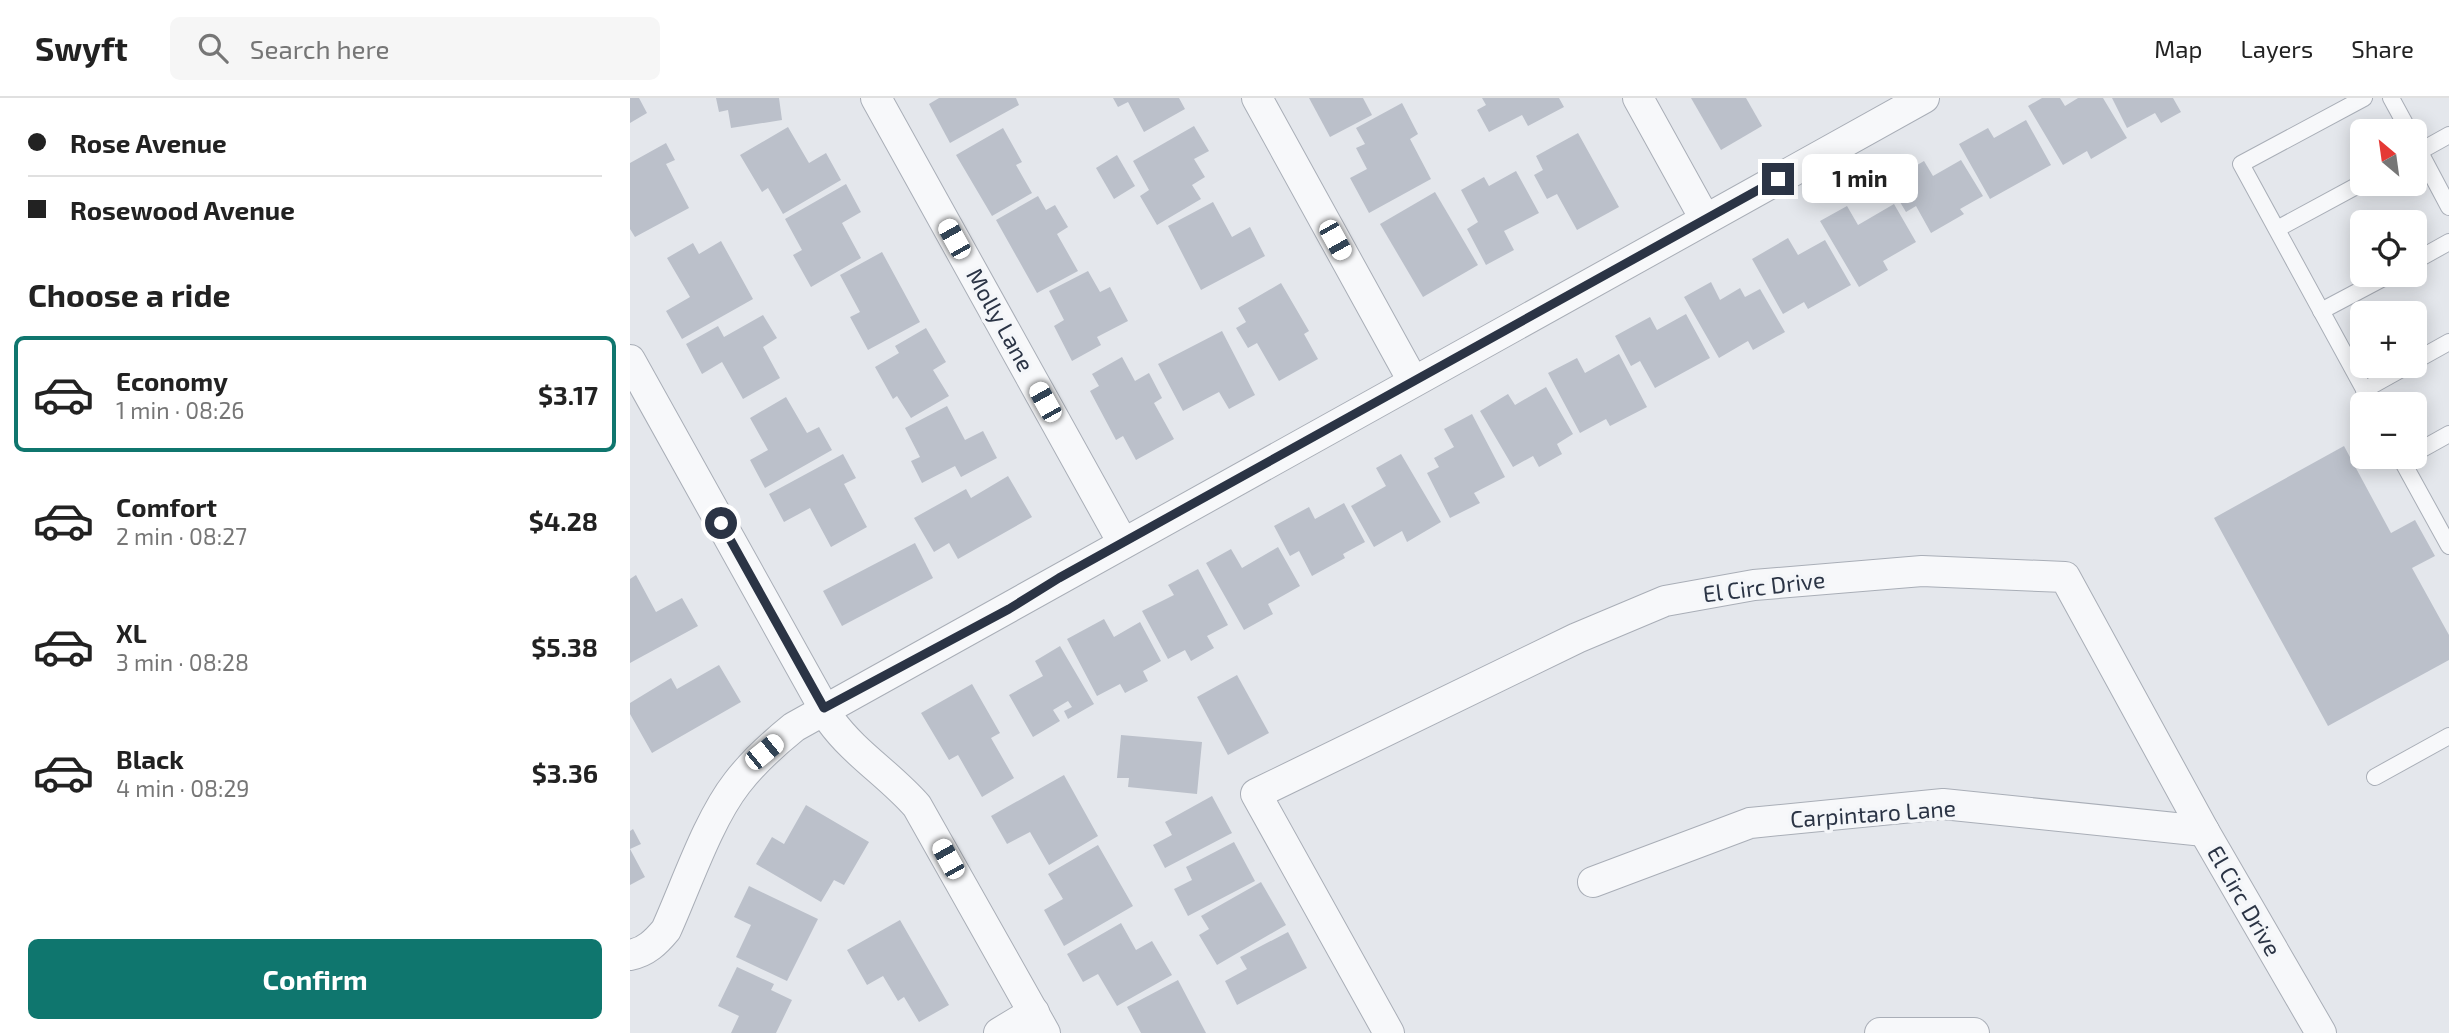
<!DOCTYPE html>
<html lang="en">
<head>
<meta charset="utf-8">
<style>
  :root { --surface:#fff; --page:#f6f6f6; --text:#222; --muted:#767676; --line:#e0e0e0; --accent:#0f766e }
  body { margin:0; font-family:"Exo 2",sans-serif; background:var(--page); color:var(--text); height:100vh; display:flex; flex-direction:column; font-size:26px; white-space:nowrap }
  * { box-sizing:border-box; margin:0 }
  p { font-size:23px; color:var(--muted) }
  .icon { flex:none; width:38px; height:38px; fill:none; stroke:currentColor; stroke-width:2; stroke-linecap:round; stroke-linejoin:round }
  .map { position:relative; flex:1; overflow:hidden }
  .sheet { display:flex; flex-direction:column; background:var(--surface); width:630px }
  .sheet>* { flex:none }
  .hud { display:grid; align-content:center; height:154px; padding:0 28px; background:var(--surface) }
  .needle { width:46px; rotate:331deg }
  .controls { position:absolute; left:1720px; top:21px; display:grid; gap:14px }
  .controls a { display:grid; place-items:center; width:77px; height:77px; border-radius:10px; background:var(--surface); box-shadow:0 4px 18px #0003; font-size:35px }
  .end { position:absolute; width:32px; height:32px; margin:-16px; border:9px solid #2b3445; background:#fff; box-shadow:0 0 0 4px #fff }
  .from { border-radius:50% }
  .bubble { position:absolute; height:49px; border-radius:10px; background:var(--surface); box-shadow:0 4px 18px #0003; font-size:23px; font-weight:700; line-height:49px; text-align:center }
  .car { position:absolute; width:21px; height:42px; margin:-21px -10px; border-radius:9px; box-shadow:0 0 5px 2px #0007; background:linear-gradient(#fff 24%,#345 0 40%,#fff 0 76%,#345 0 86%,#fff 0) }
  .hud b { display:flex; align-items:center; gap:24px; height:66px; font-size:26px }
  .hud b+b { border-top:2px solid var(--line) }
  .hud i { width:18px; height:18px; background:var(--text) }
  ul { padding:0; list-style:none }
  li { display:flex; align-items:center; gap:21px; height:116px; margin:0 14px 10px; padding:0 14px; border:4px solid transparent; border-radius:10px }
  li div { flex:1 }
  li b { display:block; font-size:26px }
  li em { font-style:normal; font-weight:700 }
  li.current { border-color:var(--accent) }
  li>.icon { width:63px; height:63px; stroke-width:1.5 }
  h2 { padding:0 28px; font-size:32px; line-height:84px }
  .button { display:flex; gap:14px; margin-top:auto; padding:14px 28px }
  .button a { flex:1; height:80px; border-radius:10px; background:var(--accent); color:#fff; font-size:28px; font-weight:700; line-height:80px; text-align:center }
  header { display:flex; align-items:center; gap:42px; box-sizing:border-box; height:98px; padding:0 35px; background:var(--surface); border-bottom:2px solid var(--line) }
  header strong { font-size:33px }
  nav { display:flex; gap:38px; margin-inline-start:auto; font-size:24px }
  .search { width:490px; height:63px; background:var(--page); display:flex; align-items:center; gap:18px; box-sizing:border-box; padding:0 24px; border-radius:10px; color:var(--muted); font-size:26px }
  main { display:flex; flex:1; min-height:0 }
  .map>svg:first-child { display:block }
</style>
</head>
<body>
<header>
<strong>Swyft</strong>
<div class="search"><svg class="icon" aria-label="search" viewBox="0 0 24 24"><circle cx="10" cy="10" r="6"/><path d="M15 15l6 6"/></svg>Search here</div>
<nav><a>Map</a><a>Layers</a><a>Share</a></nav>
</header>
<main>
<section class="sheet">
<div class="hud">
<b><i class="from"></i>Rose Avenue</b>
<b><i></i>Rosewood Avenue</b>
</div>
<h2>Choose a ride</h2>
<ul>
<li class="current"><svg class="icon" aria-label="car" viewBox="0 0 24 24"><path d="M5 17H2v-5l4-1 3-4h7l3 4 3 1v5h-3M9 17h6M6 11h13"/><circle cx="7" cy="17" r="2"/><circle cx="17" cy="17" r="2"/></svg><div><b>Economy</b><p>1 min · 08:26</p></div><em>$3.17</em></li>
<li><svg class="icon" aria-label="car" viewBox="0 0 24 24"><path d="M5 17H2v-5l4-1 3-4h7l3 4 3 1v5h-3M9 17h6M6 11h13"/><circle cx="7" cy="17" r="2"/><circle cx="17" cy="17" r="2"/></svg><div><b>Comfort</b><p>2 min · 08:27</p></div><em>$4.28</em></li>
<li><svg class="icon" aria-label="car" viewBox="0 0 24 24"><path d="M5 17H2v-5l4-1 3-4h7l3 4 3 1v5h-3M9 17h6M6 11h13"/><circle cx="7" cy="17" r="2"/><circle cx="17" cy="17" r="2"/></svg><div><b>XL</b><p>3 min · 08:28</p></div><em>$5.38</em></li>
<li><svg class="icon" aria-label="car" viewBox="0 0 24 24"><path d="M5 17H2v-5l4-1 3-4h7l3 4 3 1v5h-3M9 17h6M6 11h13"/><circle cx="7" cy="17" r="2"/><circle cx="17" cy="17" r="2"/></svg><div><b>Black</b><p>4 min · 08:29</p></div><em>$3.36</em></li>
</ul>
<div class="button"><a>Confirm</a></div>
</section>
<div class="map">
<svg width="1819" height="935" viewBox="0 0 1819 935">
  <rect width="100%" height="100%" fill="#e4e7ec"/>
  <g fill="#bbc0ca">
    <polygon points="0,0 9,0 17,15 0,25"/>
    <polygon points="86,0 149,0 152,22 101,30 98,12 89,14"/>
    <polygon points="309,0 386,0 389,7 320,45 299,6"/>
    <polygon points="483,0 549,0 555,11 514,34 498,4 488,9"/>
    <polygon points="679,0 733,0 742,17 700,39"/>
    <polygon points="852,0 929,0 934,9 898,28 892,17 859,34 847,12 856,7"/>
    <polygon points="1061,0 1116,0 1132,28 1091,52"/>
    <polygon points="1412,0 1430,0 1435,8 1448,0 1473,0 1497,40 1461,61 1457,53 1433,67 1398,8"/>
    <polygon points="1482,0 1543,0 1551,14 1531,25 1525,15 1497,30"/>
    <polygon points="772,5 788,36 780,41 801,81 739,115 720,80 737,71 726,50 735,46 726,30"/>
    <polygon points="1396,22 1421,67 1360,101 1329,46 1358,30 1364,40"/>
    <polygon points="564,28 579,53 564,61 575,79 562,87 571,101 527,127 510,98 519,92 503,63"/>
    <polygon points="158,29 179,65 196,55 211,82 153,116 138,90 132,94 110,57"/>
    <polygon points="373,30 392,64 386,67 402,95 362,118 326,57"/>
    <polygon points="948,35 989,109 947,132 927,96 917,101 904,77 913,72 906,58"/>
    <polygon points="36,45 45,62 36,66 59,110 5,139 0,131 0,65"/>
    <polygon points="487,57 505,88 484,101 466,70"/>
    <polygon points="1331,62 1353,98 1330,111 1334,116 1301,135 1286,108 1276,114 1258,84 1294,63 1303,78"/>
    <polygon points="886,73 909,115 874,133 884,152 856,167 837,131 848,124 831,92 854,79 859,88"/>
    <polygon points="216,86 231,114 212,125 231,160 181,189 163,157 172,152 155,121"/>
    <polygon points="805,94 848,167 793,199 750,126"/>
    <polygon points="408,98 416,112 425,107 438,129 427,136 448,173 407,195 366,122"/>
    <polygon points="583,104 602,139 620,129 635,158 571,192 538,128"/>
    <polygon points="1264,106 1286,144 1253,163 1258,172 1229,189 1190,123 1217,108 1228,127"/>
    <polygon points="1158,140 1168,157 1195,142 1221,187 1178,211 1174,204 1153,216 1122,161"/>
    <polygon points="91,143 123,201 52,241 36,213 60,199 37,160 63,145 69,156"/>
    <polygon points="252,154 290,224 238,252 220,219 230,214 210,177"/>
    <polygon points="458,173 470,194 480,189 498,223 467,239 471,247 442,263 424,228 434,222 419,193"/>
    <polygon points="1081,184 1090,202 1110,190 1115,199 1130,191 1155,234 1123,252 1118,243 1089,260 1054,199"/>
    <polygon points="651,185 679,233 674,236 688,261 649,283 627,245 618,250 606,230 616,224 608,210"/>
    <polygon points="1056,216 1080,260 1025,290 1010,263 1001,268 985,238 1020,219 1027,232"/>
    <polygon points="133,217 147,240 133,249 150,280 113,301 92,264 72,276 56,246 88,228 94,239"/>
    <polygon points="296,230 316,264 303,272 319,298 281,320 267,298 263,301 245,269 269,255 265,248"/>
    <polygon points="592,233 625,297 599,311 589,294 553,313 528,266"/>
    <polygon points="989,256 1017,309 980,328 976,321 950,335 918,275 947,260 955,275"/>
    <polygon points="492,259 505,283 519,275 532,300 524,305 544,341 506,362 493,338 486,342 460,293 469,288 462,276"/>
    <polygon points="916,289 943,336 927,346 932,356 909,369 903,358 883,369 850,313 878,296 885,307"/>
    <polygon points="156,299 177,335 189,329 202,352 135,390 120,362 138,352 120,320"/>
    <polygon points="317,308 335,342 353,333 367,360 331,379 325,368 292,385 281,363 290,359 275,330"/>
    <polygon points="842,316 875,379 844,395 850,405 820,420 797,375 809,369 804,360 824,349 814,331"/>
    <polygon points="1714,348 1761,435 1785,422 1805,458 1782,470 1819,537 1819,562 1698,628 1584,420"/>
    <polygon points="213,356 226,380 214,386 237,429 201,449 180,410 154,424 139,396"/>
    <polygon points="771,356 811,424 777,444 772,433 744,449 721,408 756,388 746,370"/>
    <polygon points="378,378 402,419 328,461 319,445 304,454 284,420 336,391 341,400"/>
    <polygon points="714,405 735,444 713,456 715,460 682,478 669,453 660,458 644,428 679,409 685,421"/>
    <polygon points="285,445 303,480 212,528 193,493"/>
    <polygon points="648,449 670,488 638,506 643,516 614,532 576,465 601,451 612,470"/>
    <polygon points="568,471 598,527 577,538 584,550 561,563 555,552 538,561 512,513 544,497 538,487"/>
    <polygon points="6,477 26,514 52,500 68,528 0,565 0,481"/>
    <polygon points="474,521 484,539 510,524 531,563 513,573 518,583 495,595 490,586 467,598 437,541"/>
    <polygon points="430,548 464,606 438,621 434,613 442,609 438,603 423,612 430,623 403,639 379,597 413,578 405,563"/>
    <polygon points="89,567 111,604 22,655 0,616 0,605 41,580 47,591"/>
    <polygon points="607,577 639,635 598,657 567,599"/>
    <polygon points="342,586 370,635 361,640 384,680 352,699 328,657 319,662 291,615"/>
    <polygon points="491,637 572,644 567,696 498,689 499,680 487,680"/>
    <polygon points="434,677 468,738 419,767 400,734 377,746 361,718"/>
    <polygon points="582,698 602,735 535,770 523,747 542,737 535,724"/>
    <polygon points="176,707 239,744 214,787 204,782 191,804 126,766 142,739 154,746"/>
    <polygon points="3,731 11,746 0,751 15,779 0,787 0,733"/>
    <polygon points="604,744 625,783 558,818 544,791 562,782 556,769"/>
    <polygon points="468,747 503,808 434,848 414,812 433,801 418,776"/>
    <polygon points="631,784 656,827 587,867 569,837 579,831 571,818"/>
    <polygon points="119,788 188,821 157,883 106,859 121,827 104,819"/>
    <polygon points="270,822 319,907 289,924 274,899 268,903 253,878 237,887 217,852"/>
    <polygon points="491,825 506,852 522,843 542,877 487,908 468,876 453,884 437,856"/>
    <polygon points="658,834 677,870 607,907 595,883 617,871 610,859"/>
    <polygon points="107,869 144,886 141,892 162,902 146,935 101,935 109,918 88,908"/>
    <polygon points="548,882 576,935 511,935 497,909"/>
  </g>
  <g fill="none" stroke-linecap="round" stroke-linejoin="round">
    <g stroke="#a9aeb7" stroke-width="18">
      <g id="lane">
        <polyline points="1734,0 1611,66 1742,306"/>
        <polyline points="1761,0 1779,33"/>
        <polyline points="1785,45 1819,109"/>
        <polyline points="1785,56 1819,37"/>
        <polyline points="1647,131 1732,85"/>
        <polyline points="1785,163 1819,144"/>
        <polyline points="1691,213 1759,177"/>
        <polyline points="1785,263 1819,244"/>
        <polyline points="1734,292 1777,268"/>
        <polyline points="1785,355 1819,336"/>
        <polyline points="1770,359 1819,448"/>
        <polyline points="1745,679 1819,638"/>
      </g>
    </g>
    <g stroke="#a9aeb7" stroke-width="32">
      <g id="street">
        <polyline points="246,0 493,445"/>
        <polyline points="627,0 783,283"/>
        <polyline points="1008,0 1075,121"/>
        <path d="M 0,262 L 201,623 C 225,656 260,677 287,708 L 415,935"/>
        <polyline points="963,784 1120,725 1313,706 1574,733"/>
        <path d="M 0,857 C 16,854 26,844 36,832 C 56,788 78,722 107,685 C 124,663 143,646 164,629 L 1294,0"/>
        <polyline points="369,935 404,914"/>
        <polyline points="759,935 626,696 947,540 1035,503 1124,487 1292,473 1435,479 1574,733 1691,935"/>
        <polyline points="1250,935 1344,935"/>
      </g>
    </g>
    <use href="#lane" stroke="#f7f8fa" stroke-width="16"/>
    <use href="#street" stroke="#f7f8fa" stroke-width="30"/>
  </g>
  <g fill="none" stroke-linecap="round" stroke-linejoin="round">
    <polyline stroke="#2b3445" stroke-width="9" points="91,425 194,610 379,511 429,480 1148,81"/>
  </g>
  <g text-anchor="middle" stroke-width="7" stroke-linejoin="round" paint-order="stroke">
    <g font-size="23" fill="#2b3445" stroke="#f4f6f9">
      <text transform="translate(370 222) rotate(61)" y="8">Molly Lane</text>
      <text transform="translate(1134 489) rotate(-7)" y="8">El Circ Drive</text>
      <text transform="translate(1243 716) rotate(-4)" y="8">Carpintaro Lane</text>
      <text transform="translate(1614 803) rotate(60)" y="8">El Circ Drive</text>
    </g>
  </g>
</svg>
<div class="controls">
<a><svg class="needle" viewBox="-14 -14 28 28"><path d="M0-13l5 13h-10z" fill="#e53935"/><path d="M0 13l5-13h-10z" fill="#767676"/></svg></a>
<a><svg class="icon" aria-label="locate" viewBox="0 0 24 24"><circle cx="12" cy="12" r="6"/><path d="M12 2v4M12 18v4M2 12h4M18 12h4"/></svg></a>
<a>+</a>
<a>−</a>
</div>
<i class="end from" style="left:91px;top:425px"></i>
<i class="end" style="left:1148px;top:81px"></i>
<div class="bubble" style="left:1172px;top:56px;width:116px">1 min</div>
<i class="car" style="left:324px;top:141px;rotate:331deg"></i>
<i class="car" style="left:705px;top:142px;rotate:151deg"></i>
<i class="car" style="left:415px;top:304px;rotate:331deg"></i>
<i class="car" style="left:134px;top:654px;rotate:51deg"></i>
<i class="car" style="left:318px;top:761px;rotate:331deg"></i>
</div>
</main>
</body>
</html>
